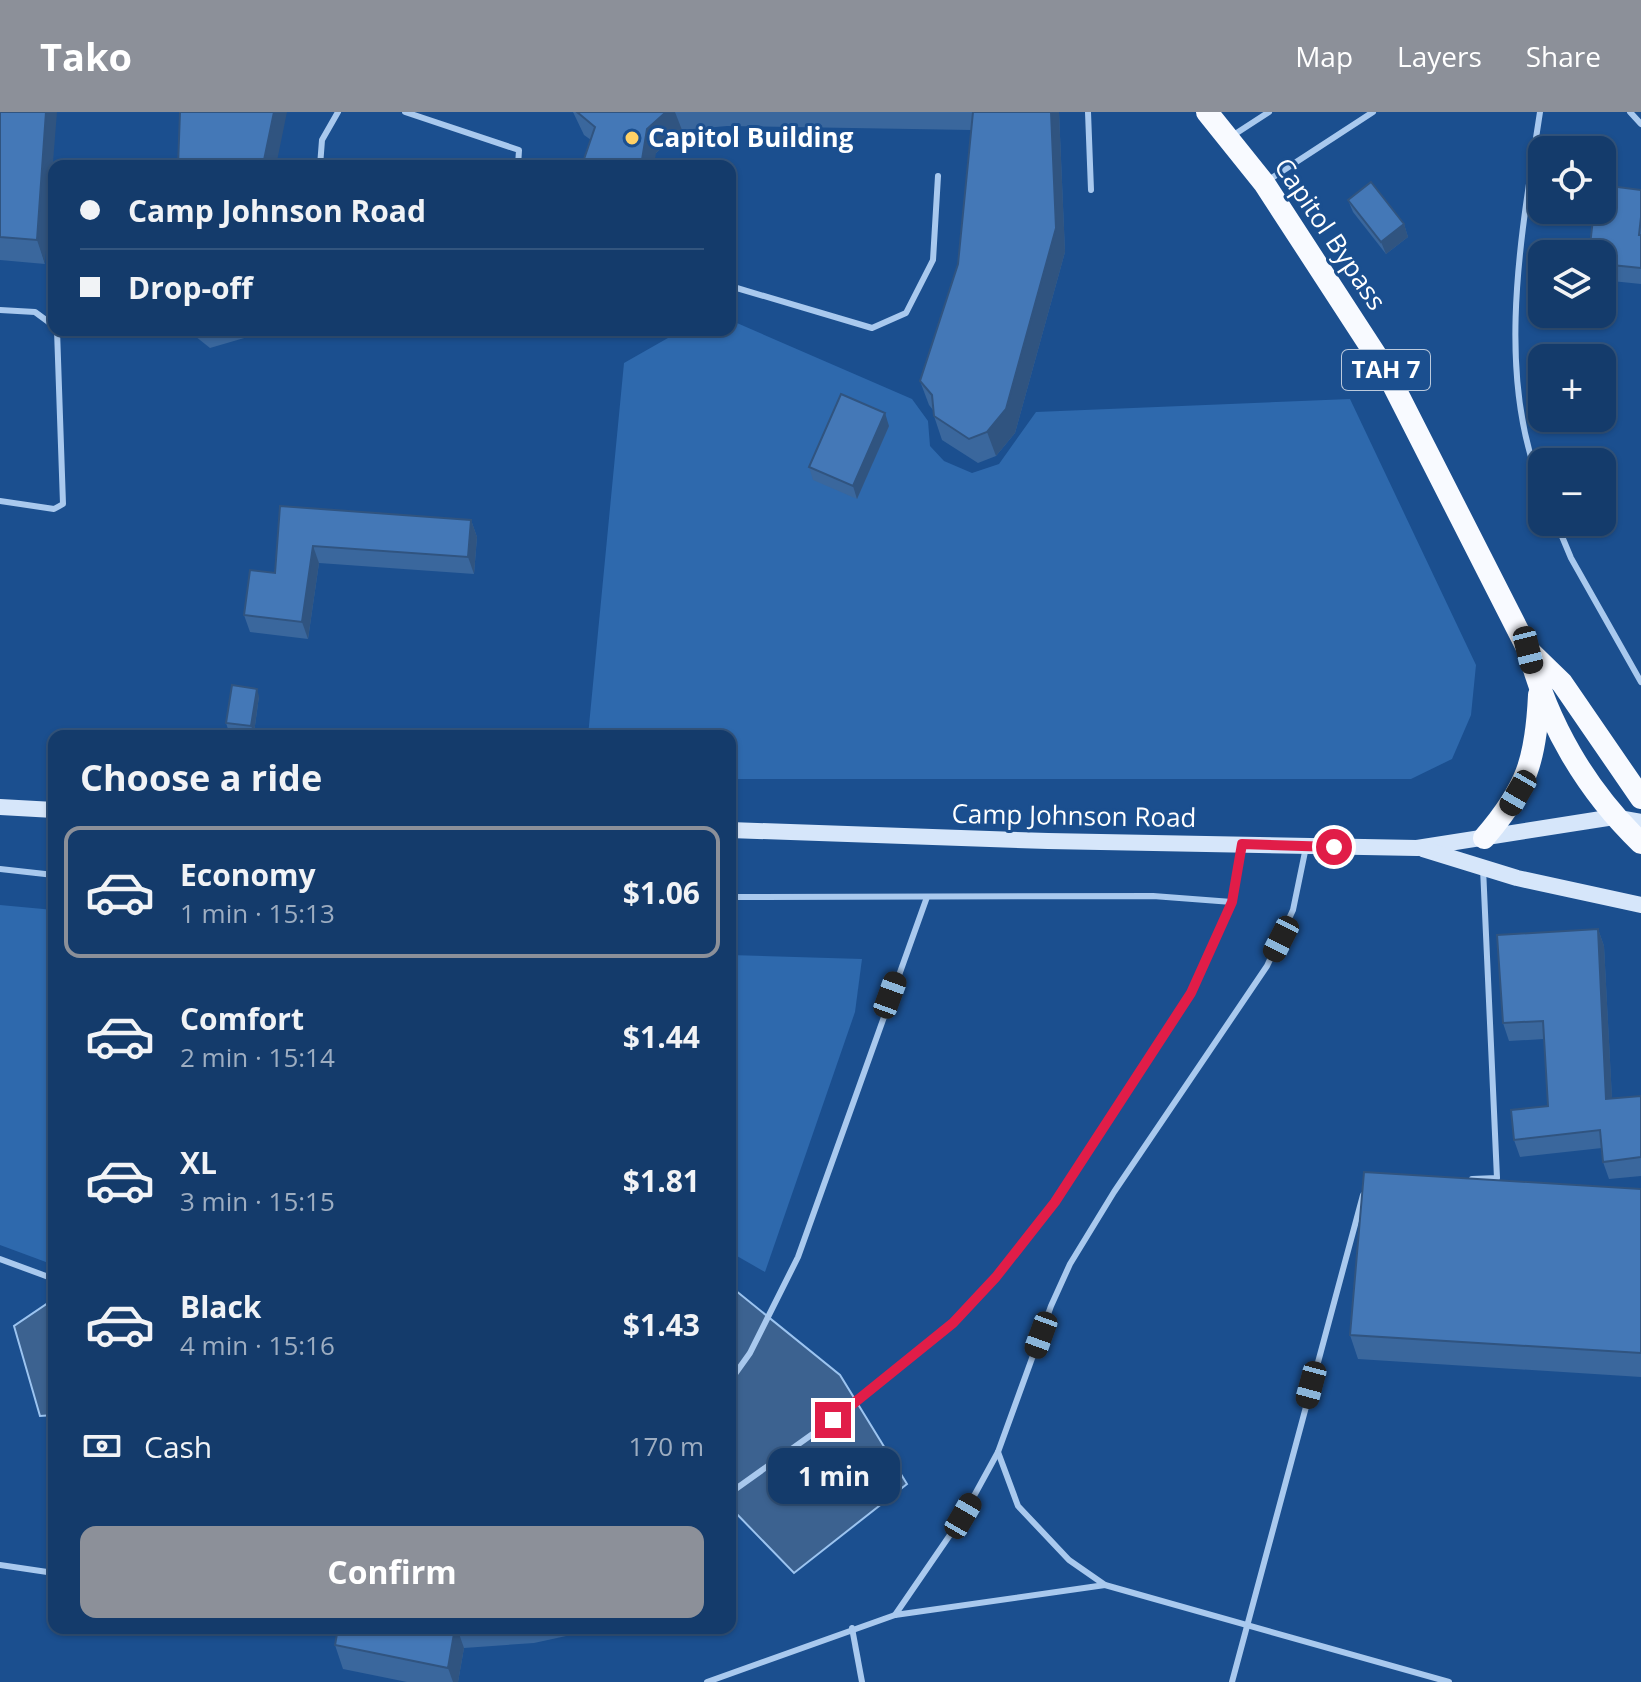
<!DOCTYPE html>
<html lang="en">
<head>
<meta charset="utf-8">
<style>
  :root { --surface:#143b6b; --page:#214673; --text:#f1f3f6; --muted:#9dadc1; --line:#33557e; --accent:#8c9099 }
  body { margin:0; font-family:"Open Sans",sans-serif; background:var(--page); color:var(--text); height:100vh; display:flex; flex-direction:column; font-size:30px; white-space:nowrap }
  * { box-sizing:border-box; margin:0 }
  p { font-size:26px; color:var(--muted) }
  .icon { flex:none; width:44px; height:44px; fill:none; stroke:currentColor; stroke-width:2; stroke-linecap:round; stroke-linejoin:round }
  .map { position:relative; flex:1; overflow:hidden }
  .details { position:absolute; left:48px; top:618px; width:688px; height:904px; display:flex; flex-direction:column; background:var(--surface); border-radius:16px; box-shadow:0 2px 6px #0004,0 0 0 2px var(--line) }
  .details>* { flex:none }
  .hud { position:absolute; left:48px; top:48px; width:688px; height:176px; border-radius:16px; box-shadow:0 2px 6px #0004,0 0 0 2px var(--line); display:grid; align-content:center; height:176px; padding:0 32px; background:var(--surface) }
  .controls { position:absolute; left:1528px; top:24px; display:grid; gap:16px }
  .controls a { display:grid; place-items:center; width:88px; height:88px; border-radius:16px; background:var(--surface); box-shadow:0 2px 6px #0004,0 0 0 2px var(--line); font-size:40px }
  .end { position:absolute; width:36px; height:36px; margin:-18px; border:10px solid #e11d48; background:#fff; box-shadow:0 0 0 4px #fff }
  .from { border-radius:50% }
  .bubble { position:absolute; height:56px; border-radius:16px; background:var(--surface); box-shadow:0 2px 6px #0004,0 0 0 2px var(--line); font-size:26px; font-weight:700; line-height:56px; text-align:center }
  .car { position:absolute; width:24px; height:48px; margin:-24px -12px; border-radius:10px; box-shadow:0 0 6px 2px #0007; background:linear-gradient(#222 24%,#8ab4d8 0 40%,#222 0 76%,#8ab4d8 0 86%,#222 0) }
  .hud b { display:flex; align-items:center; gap:28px; height:76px; font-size:30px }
  .hud b+b { border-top:2px solid var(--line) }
  .hud i { width:20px; height:20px; background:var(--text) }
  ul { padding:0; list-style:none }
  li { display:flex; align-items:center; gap:24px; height:132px; margin:0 16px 12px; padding:0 16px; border:4px solid transparent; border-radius:16px }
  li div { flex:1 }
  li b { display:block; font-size:30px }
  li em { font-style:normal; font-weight:700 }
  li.current { border-color:var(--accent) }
  li>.icon { width:72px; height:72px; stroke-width:1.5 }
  h2 { padding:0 32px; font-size:36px; line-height:96px }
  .pay { display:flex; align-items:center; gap:20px; height:88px; padding:0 32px; font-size:30px }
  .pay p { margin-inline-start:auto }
  .primary-button { display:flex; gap:16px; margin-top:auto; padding:16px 32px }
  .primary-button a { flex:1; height:92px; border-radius:16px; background:var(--accent); color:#fff; font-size:32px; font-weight:700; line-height:92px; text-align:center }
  header { display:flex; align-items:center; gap:48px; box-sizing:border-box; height:112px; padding:0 40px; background:var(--accent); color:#fff }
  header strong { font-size:38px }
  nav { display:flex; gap:44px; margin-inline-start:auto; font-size:28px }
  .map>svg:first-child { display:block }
</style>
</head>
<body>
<header>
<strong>Tako</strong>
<nav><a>Map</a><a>Layers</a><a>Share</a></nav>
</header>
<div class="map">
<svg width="1641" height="1570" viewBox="0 0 1641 1570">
  <rect width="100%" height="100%" fill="#1b4f8f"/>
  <g fill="#2e69ad">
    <polygon points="730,208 912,287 928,309 930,334 944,349 972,361 999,352 1036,300 1350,287 1476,553 1471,603 1452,647 1411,667 730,667 730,624 588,624 624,251 682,218 730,218"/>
    <polygon points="0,793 54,798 54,1153 0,1133"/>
    <polygon points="730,843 862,847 855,900 765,1160 730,1140"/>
  </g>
  <g fill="#3c6290" stroke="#9cc4f0" stroke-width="2">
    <polygon points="730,1174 840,1263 907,1372 794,1461 730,1395"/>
    <polygon points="54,1187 54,1303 40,1304 14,1214"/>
  </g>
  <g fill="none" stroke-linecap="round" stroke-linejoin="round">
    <g stroke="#a9c9ee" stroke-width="6">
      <polyline points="405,0 519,38 518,54"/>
      <polyline points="1088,0 1091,78"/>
      <path d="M 1540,0 C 1522,119 1494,261 1542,376"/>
      <polyline points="1630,0 1641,12"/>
      <polyline points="1232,24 1269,0"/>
      <polyline points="320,54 322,28 338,0"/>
      <polyline points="1267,69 1373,0"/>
      <polyline points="730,174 872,216 906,201 933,148 938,64"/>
      <polyline points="0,198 35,200 54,214"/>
      <polyline points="0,389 54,397 63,392 57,218"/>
      <polyline points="1556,410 1571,446 1641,570"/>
      <polyline points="0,757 54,763"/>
      <polyline points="730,785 1153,784 1232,790"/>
      <polyline points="1472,1067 1497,1066 1483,756"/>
      <polyline points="0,1147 54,1167"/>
      <polyline points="730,1269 750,1241 798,1145 927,785"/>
      <polyline points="998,1340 1018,1394 1069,1448 1105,1473 1449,1570"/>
      <polyline points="730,1381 856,1291 953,1211 996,1165 1055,1090 1191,881 1232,790 1242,735"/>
      <polyline points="0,1453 54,1461"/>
      <polyline points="895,1503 1105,1473"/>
      <polyline points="852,1516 862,1570"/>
      <polyline points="707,1570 895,1503 963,1404 998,1340 1051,1194 1070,1152 1114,1080 1267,854 1293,798 1306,735"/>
      <polyline points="1232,1570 1363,1083"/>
    </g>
    <g stroke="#d6e6fa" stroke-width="16">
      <polyline points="0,695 54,698"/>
      <polyline points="730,718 1048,729 1417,736 1614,705 1641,710"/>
      <polyline points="1423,737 1517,766 1641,793"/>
    </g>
    <g stroke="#f8faff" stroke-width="22">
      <polyline points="1207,0 1264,71 1385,257 1528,538 1562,571 1641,686"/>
      <path d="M 1529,539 C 1547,612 1587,679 1641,731"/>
      <path d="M 1484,726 C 1527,676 1536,648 1539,583"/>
    </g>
  </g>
  <g fill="#3a679d">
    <polygon points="0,0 45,152 0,148"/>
    <polygon points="573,0 1059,0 1065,140 1015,321 996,344 978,351 942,328 934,304 933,298 929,293 920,269 958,152 971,18 727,14 682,18 656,41 583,50 591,28 584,23"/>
    <polygon points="1641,78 1641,172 1602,168 1602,142"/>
    <polygon points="1348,88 1404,112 1408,125 1386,142 1353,100"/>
    <polygon points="192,218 253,218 251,224 210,236 195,224"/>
    <polygon points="889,314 857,387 813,368 809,355"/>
    <polygon points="280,394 471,408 477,425 474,462 319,451 308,527 250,520 244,503 275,461"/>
    <polygon points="259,584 254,621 228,617 226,611"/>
    <polygon points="1598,817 1604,834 1612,987 1641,984 1641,1064 1609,1067 1603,1050 1602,1036 1520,1045 1514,1028 1548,994 1544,927 1509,929 1503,911"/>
    <polygon points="1641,1077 1641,1265 1358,1247 1350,1223"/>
    <polygon points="338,1516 603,1516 534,1531 464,1536 458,1570 407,1570 343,1557 335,1533"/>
  </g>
  <g fill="#305480">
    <polygon points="46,0 57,0 45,152 37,128"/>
    <polygon points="274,0 287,0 276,54 264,54 264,48"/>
    <polygon points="666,0 675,0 682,18 656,41 654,54 641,54 647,17"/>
    <polygon points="1051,0 1059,0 1065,140 1015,321 996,344 987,320"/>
    <polygon points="1404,112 1408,125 1386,142 1381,130"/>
    <polygon points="885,301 889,314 857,387 853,374"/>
    <polygon points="471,408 477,425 474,462 468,445"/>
    <polygon points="313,434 319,451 308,527 302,510"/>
    <polygon points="257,577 259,584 254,621 251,614"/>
    <polygon points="1598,817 1604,834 1613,1005 1606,987"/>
    <polygon points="455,1516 457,1516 464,1536 458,1570 453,1570 448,1556"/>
  </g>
  <g fill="#4478b7" stroke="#305480" stroke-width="2">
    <polygon points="0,0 46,0 37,128 0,125"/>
    <polygon points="180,0 274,0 264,48 264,54 178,54"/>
    <polygon points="577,0 666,0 647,17 641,54 524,54 525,49 583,50 595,15"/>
    <polygon points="973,0 1051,0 1056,116 1006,297 987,320 969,327 934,304 932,283 920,269 958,152"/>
    <polygon points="1371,70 1404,112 1381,130 1348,88"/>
    <polygon points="1602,73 1641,78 1641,105 1639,123 1641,123 1641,156 1602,152 1602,142 1589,142 1594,98 1602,98"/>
    <polygon points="841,282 885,301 853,374 809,355"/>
    <polygon points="280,394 471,408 468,445 313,434 302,510 244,503 250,458 275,461"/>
    <polygon points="232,573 257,577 251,614 226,611"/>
    <polygon points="1598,817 1606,987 1641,984 1641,1045 1603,1050 1600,1018 1514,1028 1511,998 1548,994 1543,909 1503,911 1497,823"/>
    <polygon points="1364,1060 1641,1077 1641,1241 1350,1223"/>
    <polygon points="338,1516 455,1516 448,1556 335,1533"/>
  </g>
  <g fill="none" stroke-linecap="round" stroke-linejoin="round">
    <polyline stroke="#e11d48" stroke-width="10" points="833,1308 953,1211 996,1165 1055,1090 1191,881 1232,790 1242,732 1334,735"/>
  </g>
  <circle fill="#ffd166" stroke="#1b4f8f" stroke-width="3" cx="632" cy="26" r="8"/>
  <g text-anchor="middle" stroke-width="6" stroke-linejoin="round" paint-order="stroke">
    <rect fill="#1b4f8f" stroke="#bbcadd" stroke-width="2" x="1342" y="238" width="88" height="40" rx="6"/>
    <g font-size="24" font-weight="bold" fill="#fff">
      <text x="1386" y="266">TAH 7</text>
    </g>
    <g font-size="26" font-weight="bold" fill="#fff" stroke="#1b4f8f" text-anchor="start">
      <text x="648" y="35">Capitol Building</text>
    </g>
    <g font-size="26" fill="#fff" stroke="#1b4f8f">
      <text transform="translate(1330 122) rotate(56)" y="9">Capitol Bypass</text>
      <text transform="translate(1074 704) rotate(1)" y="9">Camp Johnson Road</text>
    </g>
  </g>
</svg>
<div class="controls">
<a><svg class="icon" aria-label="locate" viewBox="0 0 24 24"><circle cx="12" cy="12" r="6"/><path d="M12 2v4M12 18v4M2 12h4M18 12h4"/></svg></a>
<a><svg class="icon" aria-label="layers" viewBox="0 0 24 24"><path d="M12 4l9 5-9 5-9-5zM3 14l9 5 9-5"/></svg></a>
<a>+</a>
<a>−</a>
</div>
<i class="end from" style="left:1334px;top:735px"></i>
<i class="end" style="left:833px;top:1308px"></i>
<div class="bubble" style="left:768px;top:1336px;width:132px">1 min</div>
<i class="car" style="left:1528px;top:538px;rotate:166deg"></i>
<i class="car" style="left:1518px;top:681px;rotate:210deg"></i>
<i class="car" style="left:1281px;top:827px;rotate:207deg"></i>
<i class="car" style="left:890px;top:883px;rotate:20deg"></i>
<i class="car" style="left:1041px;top:1223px;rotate:200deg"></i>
<i class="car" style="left:1311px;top:1273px;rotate:195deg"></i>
<i class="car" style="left:963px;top:1404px;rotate:30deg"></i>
<div class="hud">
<b><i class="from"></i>Camp Johnson Road</b>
<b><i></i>Drop-off</b>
</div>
<section class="details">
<h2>Choose a ride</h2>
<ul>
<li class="current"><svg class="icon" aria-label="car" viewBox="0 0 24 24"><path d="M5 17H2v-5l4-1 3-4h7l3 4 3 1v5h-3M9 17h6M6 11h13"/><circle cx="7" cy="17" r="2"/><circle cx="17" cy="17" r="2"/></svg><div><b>Economy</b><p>1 min · 15:13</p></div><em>$1.06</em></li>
<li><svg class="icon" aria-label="car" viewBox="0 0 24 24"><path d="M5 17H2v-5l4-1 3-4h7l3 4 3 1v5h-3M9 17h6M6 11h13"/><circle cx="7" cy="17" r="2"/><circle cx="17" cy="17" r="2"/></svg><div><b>Comfort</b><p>2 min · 15:14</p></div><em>$1.44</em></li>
<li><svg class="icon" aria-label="car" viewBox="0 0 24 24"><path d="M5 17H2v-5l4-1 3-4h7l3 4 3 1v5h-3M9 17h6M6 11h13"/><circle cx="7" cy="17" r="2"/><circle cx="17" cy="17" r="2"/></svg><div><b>XL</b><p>3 min · 15:15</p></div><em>$1.81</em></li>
<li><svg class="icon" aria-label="car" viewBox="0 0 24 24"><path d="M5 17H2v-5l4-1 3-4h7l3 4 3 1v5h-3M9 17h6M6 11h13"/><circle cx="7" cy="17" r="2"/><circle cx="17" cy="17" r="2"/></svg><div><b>Black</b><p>4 min · 15:16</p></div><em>$1.43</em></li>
</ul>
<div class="pay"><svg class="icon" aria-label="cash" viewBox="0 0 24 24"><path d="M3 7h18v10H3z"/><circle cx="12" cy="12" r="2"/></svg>Cash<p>170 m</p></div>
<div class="primary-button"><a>Confirm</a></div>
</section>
</div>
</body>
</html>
